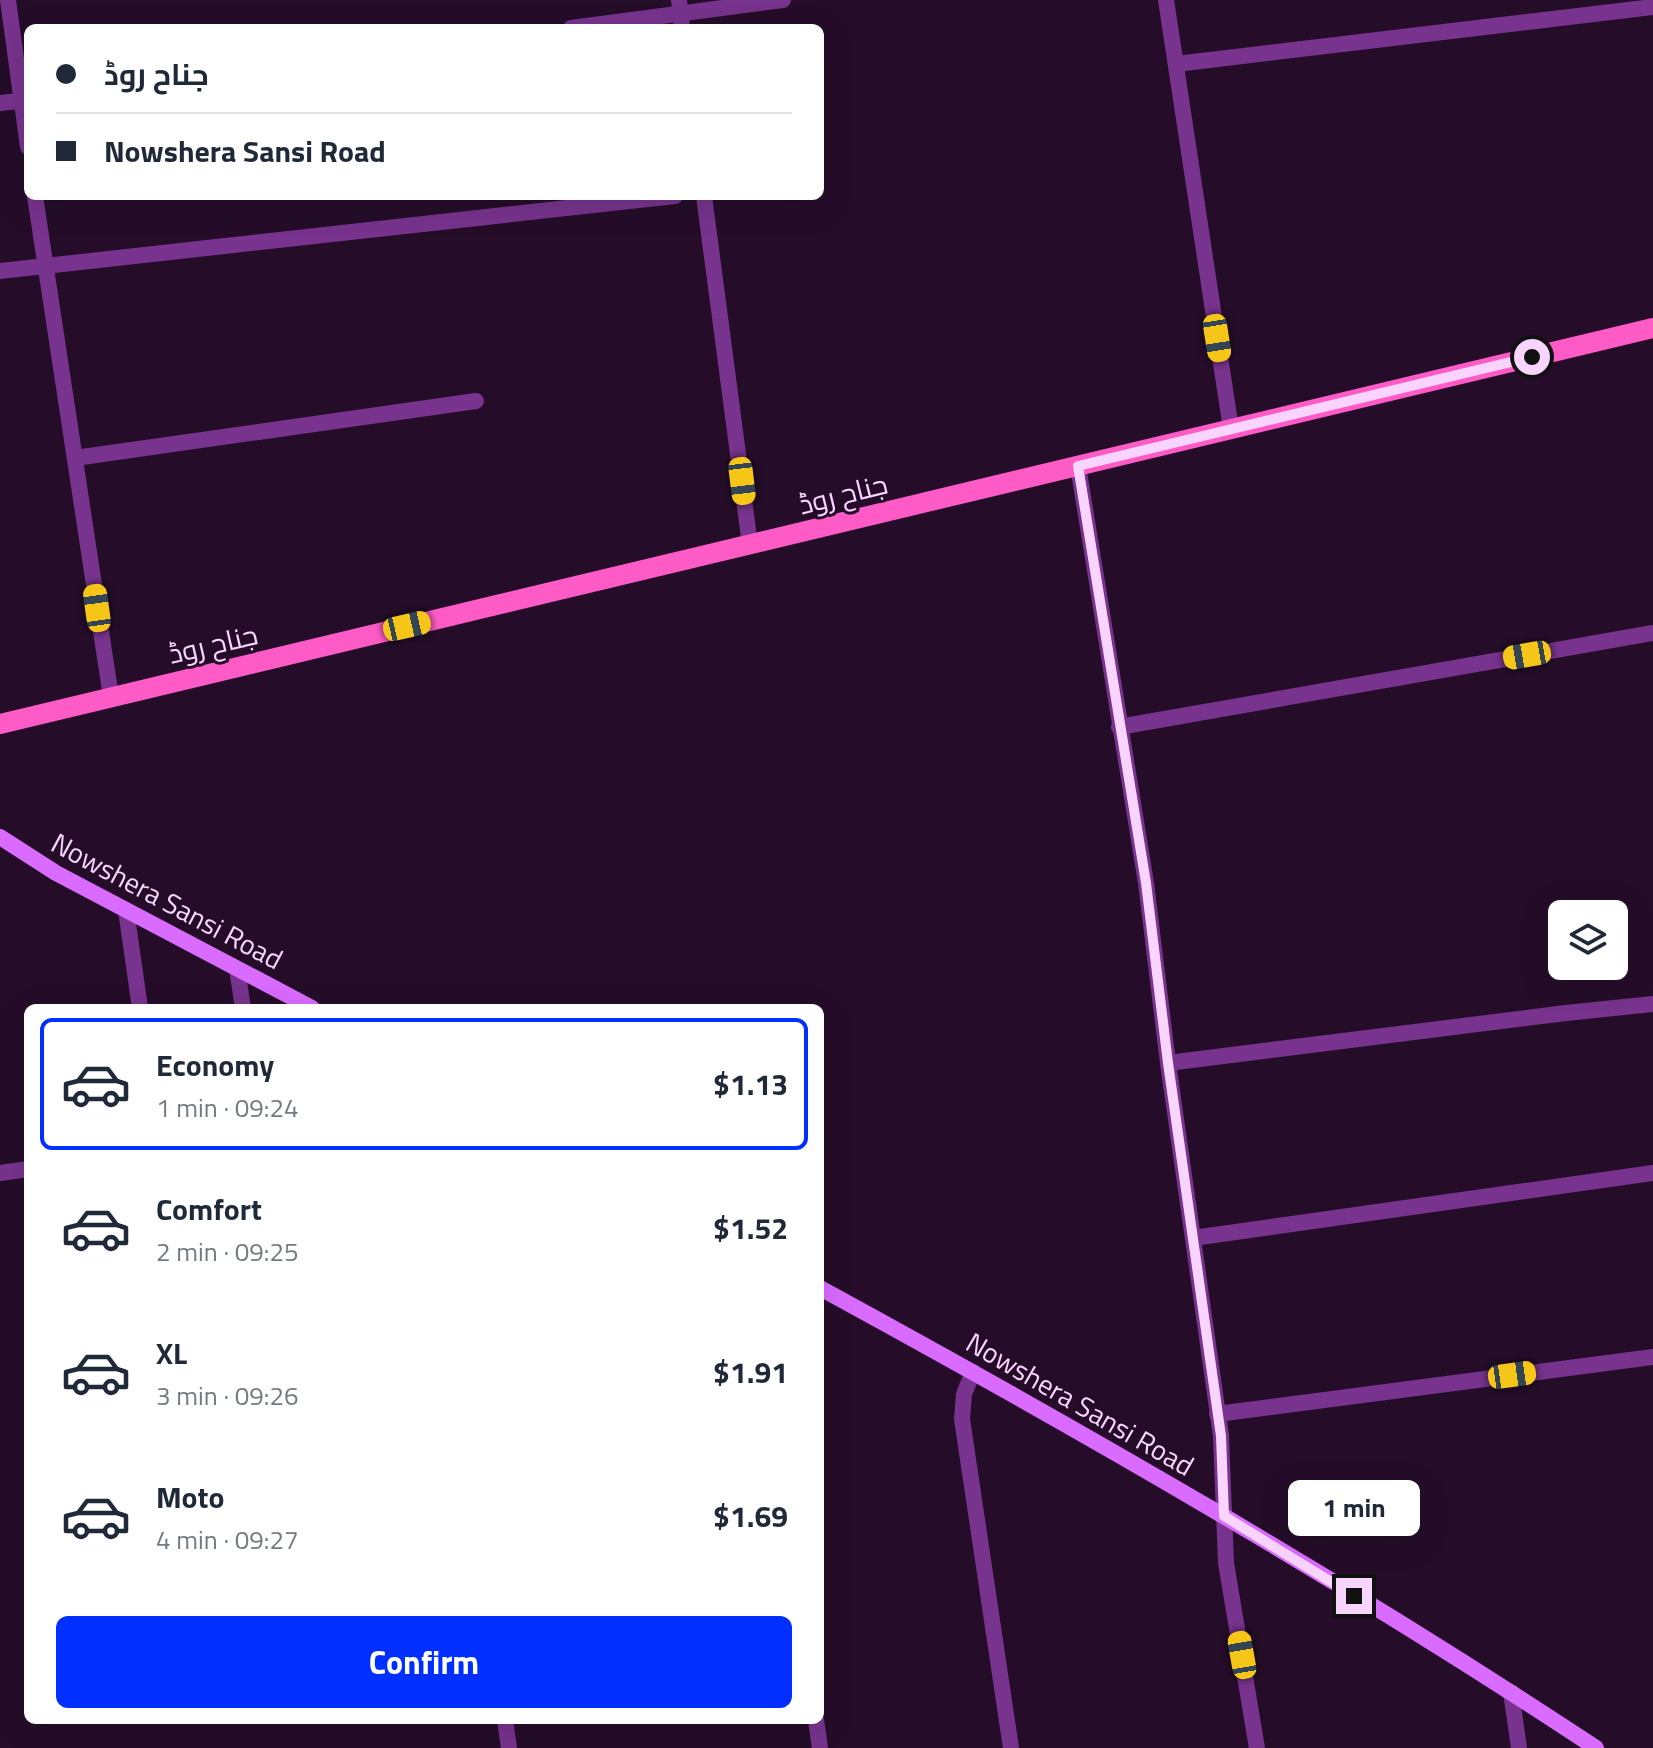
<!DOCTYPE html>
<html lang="en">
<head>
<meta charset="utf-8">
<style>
  :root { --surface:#fff; --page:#f6f6f7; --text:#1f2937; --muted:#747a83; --line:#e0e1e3; --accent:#002fff }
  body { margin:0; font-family:"Titillium Web",Cairo,sans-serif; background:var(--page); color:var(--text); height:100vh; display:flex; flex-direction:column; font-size:30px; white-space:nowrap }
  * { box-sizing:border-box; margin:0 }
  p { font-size:26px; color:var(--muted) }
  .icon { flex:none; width:44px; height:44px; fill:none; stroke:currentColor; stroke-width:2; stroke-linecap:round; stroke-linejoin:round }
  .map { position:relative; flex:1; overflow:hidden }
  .drawer { position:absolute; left:24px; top:1004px; width:800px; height:720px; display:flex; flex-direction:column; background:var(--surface); border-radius:12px; box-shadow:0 8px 32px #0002 }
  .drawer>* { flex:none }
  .banner { position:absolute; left:24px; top:24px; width:800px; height:176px; border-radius:12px; box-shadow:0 8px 32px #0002; display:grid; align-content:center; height:176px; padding:0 32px; background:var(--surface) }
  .tools { position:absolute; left:1548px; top:900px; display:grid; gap:16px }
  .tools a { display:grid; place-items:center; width:80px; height:80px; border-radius:12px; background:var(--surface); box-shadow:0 8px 32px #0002; font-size:40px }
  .end { position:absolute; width:36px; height:36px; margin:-18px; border:10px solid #f8d4ff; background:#111; box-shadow:0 0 0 4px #111 }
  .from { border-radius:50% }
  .bubble { position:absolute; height:56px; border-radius:12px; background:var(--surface); box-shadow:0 8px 32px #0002; font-size:26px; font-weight:700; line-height:56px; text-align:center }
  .car { position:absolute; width:24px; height:48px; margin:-24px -12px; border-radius:10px; box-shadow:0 0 6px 2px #0007; background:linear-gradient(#f5c518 24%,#345 0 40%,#f5c518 0 76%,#345 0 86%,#f5c518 0) }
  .banner b { display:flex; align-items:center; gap:28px; height:76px; font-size:30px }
  .banner b+b { border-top:2px solid var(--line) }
  .banner i { width:20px; height:20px; background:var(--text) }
  ul { padding:14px 0 0; list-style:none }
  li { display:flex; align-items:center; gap:24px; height:132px; margin:0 16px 12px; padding:0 16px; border:4px solid transparent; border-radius:12px }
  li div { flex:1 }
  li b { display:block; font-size:30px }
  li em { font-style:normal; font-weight:700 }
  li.current { border-color:var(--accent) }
  li>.icon { width:72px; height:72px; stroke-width:1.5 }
  .cta { display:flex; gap:16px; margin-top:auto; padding:16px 32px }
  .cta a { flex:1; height:92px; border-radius:12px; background:var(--accent); color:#fff; font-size:32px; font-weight:700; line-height:92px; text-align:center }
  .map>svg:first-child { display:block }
</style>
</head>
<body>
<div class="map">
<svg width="1653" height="1748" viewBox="0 0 1653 1748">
  <rect width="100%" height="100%" fill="#250d29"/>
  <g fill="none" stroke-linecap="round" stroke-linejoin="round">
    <g stroke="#77338d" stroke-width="16">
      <polyline points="8,0 28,147"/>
      <polyline points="679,0 682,28"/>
      <polyline points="1166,0 1231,429"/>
      <polyline points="571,28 783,0"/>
      <polyline points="1176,64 1653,7"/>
      <polyline points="0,103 28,100"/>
      <polyline points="35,196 111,697"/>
      <polyline points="704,196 750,545"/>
      <polyline points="0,271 675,196"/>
      <polyline points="75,458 476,401"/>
      <polyline points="1078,466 1146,883 1168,1063 1221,1436 1226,1563 1257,1748"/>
      <polyline points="1119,727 1653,633"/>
      <polyline points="126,910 140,1008"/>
      <polyline points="237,969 243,1008"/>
      <polyline points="1168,1063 1566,1013 1653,1004"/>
      <polyline points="0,1173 28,1169"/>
      <polyline points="1193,1238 1653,1173"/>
      <polyline points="973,1372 964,1394 962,1419 1011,1748"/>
      <polyline points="1217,1414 1653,1357"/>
      <polyline points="1511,1692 1519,1748"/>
      <polyline points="505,1720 509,1748"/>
      <polyline points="816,1720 820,1748"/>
    </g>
    <g stroke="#d96bff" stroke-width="16">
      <polyline points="0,837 56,873 312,1008"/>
      <path d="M 820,1288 C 1084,1432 1345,1582 1596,1748"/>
    </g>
    <polyline stroke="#ff5bc7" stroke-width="20" points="0,724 1653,328"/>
  </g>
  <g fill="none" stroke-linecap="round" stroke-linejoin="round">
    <polyline stroke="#f8d4ff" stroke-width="10" points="1354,1596 1224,1516 1221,1436 1168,1063 1146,883 1078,466 1532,357"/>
  </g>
  <g text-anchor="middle" stroke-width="6" stroke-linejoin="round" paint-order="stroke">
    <g font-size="28" fill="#f8d4ff" stroke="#250d29">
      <text transform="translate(843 494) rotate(-14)" y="10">جناح روڈ</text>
      <text transform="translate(213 644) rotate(-13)" y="10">جناح روڈ</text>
      <text transform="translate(167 901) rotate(28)" y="10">Nowshera Sansi Road</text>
      <text transform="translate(1080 1404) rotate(30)" y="10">Nowshera Sansi Road</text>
    </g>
  </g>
</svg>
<div class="tools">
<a><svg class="icon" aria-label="layers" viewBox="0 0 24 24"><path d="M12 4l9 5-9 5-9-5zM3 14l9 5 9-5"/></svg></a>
</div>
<i class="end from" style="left:1532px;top:357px"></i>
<i class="end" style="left:1354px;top:1596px"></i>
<div class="bubble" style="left:1288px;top:1480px;width:132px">1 min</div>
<i class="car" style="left:1217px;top:338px;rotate:171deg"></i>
<i class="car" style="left:742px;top:481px;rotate:173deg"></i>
<i class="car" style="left:97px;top:608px;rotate:352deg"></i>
<i class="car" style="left:407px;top:626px;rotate:77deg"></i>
<i class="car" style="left:1527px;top:655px;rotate:260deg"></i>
<i class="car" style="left:1512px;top:1375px;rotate:82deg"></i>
<i class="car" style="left:1242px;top:1655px;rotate:350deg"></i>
<div class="banner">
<b><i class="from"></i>جناح روڈ</b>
<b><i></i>Nowshera Sansi Road</b>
</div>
<section class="drawer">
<ul>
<li class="current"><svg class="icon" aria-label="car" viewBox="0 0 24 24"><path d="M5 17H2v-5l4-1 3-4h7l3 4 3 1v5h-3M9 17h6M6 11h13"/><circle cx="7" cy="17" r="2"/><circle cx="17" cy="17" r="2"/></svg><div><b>Economy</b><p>1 min · 09:24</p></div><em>$1.13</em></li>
<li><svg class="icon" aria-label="car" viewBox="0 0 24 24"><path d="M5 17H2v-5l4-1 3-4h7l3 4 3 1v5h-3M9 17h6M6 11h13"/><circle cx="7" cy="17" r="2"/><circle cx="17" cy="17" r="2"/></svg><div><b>Comfort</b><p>2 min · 09:25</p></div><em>$1.52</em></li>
<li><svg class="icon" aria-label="car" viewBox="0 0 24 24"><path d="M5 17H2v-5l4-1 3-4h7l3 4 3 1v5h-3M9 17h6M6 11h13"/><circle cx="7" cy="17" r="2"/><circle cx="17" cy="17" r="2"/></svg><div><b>XL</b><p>3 min · 09:26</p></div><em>$1.91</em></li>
<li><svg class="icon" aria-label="car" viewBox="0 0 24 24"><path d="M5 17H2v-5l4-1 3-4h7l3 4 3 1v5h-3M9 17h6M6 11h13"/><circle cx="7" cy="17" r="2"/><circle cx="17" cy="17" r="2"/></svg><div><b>Moto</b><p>4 min · 09:27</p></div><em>$1.69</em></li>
</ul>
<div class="cta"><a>Confirm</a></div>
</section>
</div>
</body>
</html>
